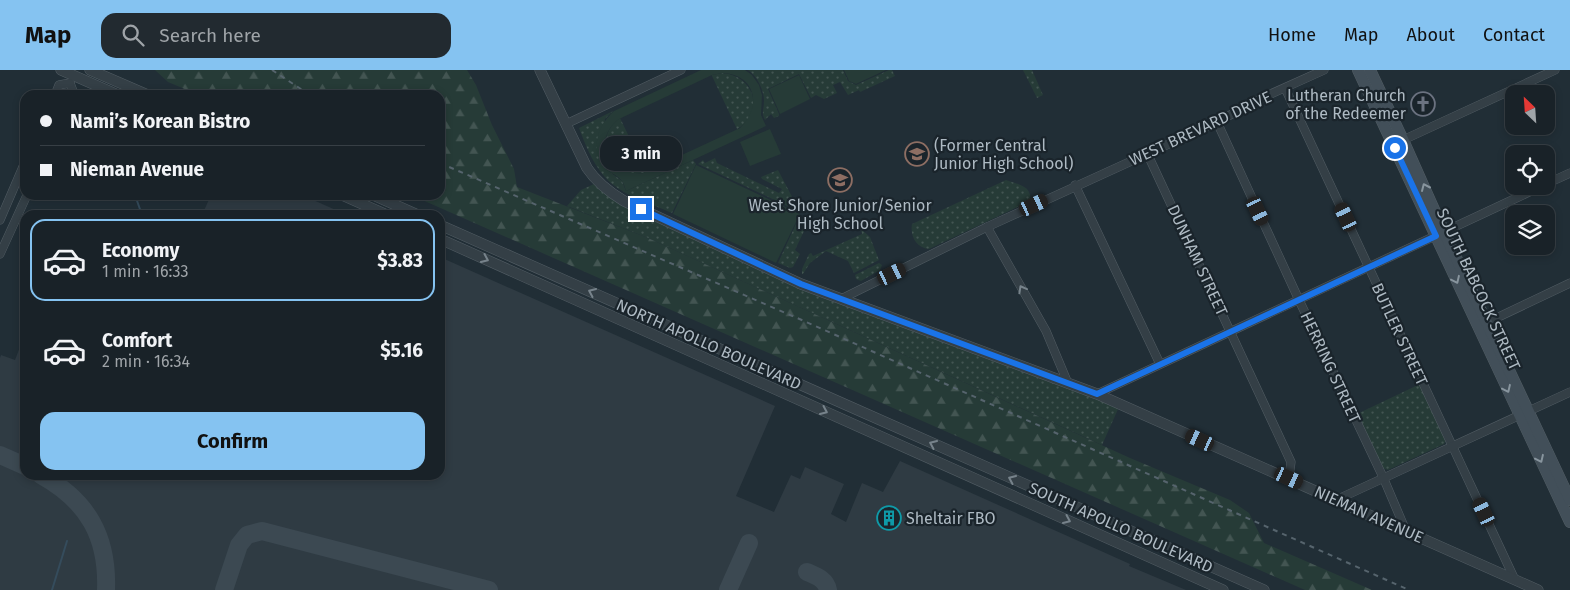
<!DOCTYPE html>
<html lang="en">
<head>
<meta charset="utf-8">
<style>
  :root { --surface:#192228; --page:#222a30; --text:#f1f3f6; --muted:#9fa4a8; --line:#373f45; --accent:#85c3f1 }
  body { margin:0; font-family:"Fira Sans",sans-serif; background:var(--page); color:var(--text); height:100vh; display:flex; flex-direction:column; font-size:19px; white-space:nowrap }
  * { box-sizing:border-box; margin:0 }
  p { font-size:16px; color:var(--muted) }
  .icon { flex:none; width:28px; height:28px; fill:none; stroke:currentColor; stroke-width:2; stroke-linecap:round; stroke-linejoin:round }
  .map { position:relative; flex:1; overflow:hidden }
  .panel { position:absolute; left:20px; top:140px; width:425px; height:270px; display:flex; flex-direction:column; background:var(--surface); border-radius:15px; box-shadow:0 2px 8px #0003,0 0 0 1px var(--line) }
  .panel>* { flex:none }
  .hud { position:absolute; left:20px; top:20px; width:425px; height:110px; border-radius:15px; box-shadow:0 2px 8px #0003,0 0 0 1px var(--line); display:grid; align-content:center; height:110px; padding:0 20px; background:var(--surface) }
  .needle { width:32px; rotate:335deg }
  .controls { position:absolute; left:1505px; top:15px; display:grid; gap:10px }
  .controls a { display:grid; place-items:center; width:50px; height:50px; border-radius:10px; background:var(--surface); box-shadow:0 2px 8px #0003,0 0 0 1px var(--line); font-size:25px }
  .end { position:absolute; width:22px; height:22px; margin:-11px; border:6px solid #1a73e8; background:#fff; box-shadow:0 0 0 2px #fff }
  .from { border-radius:50% }
  .bubble { position:absolute; height:35px; border-radius:15px; background:var(--surface); box-shadow:0 2px 8px #0003,0 0 0 1px var(--line); font-size:16px; font-weight:700; line-height:35px; text-align:center }
  .car { position:absolute; width:15px; height:30px; margin:-15px -8px; border-radius:6px; box-shadow:0 0 4px 1px #0007; background:linear-gradient(#222 24%,#8ab4d8 0 40%,#222 0 76%,#8ab4d8 0 86%,#222 0) }
  .hud b { display:flex; align-items:center; gap:18px; height:48px; font-size:19px }
  .hud b+b { border-top:1px solid var(--line) }
  .hud i { width:12px; height:12px; background:var(--text) }
  ul { padding:9px 0 0; list-style:none }
  li { display:flex; align-items:center; gap:15px; height:82px; margin:0 10px 8px; padding:0 10px; border:2px solid transparent; border-radius:15px }
  li div { flex:1 }
  li b { display:block; font-size:19px }
  li em { font-style:normal; font-weight:700 }
  li.current { border-color:var(--accent) }
  li>.icon { width:45px; height:45px; stroke-width:1.5 }
  .primary-button { display:flex; gap:10px; margin-top:auto; padding:10px 20px }
  .primary-button a { flex:1; height:58px; border-radius:15px; background:var(--accent); color:#111; font-size:20px; font-weight:700; line-height:58px; text-align:center }
  header { display:flex; align-items:center; gap:30px; box-sizing:border-box; height:70px; padding:0 25px; background:var(--accent); color:#111 }
  header strong { font-size:24px }
  nav { display:flex; gap:28px; margin-inline-start:auto; font-size:18px }
  .search { width:350px; height:45px; background:var(--page); display:flex; align-items:center; gap:12px; box-sizing:border-box; padding:0 18px; border-radius:15px; color:var(--muted); font-size:19px }
  .map>svg:first-child { display:block }
</style>
</head>
<body>
<header>
<strong>Map</strong>
<div class="search"><svg class="icon" aria-label="search" viewBox="0 0 24 24"><circle cx="10" cy="10" r="6"/><path d="M15 15l6 6"/></svg>Search here</div>
<nav><a>Home</a><a>Map</a><a>About</a><a>Contact</a></nav>
</header>
<div class="map">
<svg width="1570" height="520" viewBox="0 0 1570 520">
  <defs>
    <pattern id="grass-dots" width="8" height="8" patternUnits="userSpaceOnUse" patternTransform="scale(1.25)"><rect width="8" height="8" fill="#263b37"/><path d="M2 2h.1M6 6h.1" fill="none" stroke="#435552" stroke-width="1.8" stroke-linecap="round"/></pattern>
    <pattern id="forest-firs" width="22" height="20" patternUnits="userSpaceOnUse" patternTransform="scale(1.25)"><rect width="22" height="20" fill="#263b37"/><path d="M5 1l3.5 6h-7zM16 11l3.5 6h-7z" fill="#435552"/></pattern>
  </defs>
  <rect width="100%" height="100%" fill="#212e36"/>
  <g fill="#2f3b43">
    <polygon points="211,125 302,125 347,145 202,145"/>
    <polygon points="440,187 775,336 736,426 774,442 791,405 800,409 805,397 844,414 831,444 846,452 862,413 883,422 900,391 1130,494 1129,496 1186,520 0,520 0,288 1,285 15,290 25,264 25,405 440,405"/>
  </g>
  <g fill="url(#grass-dots)">
    <path d="M 748,0 L 843,0 L 848,11 L 856,15 L 889,0 L 892,0 L 895,6 L 860,22 L 859,20 L 848,25 L 840,12 L 833,15 L 837,23 L 824,29 L 816,25 L 811,28 L 799,4 L 768,19 L 779,44 L 779,46 L 774,48 L 771,44 L 765,50 C 761,43 764,39 764,31 C 764,20 757,6 748,0 Z"/>
    <polygon points="1023,0 1032,0 1043,25 1037,28"/>
    <path d="M 722,3 C 753,5 767,42 737,59 L 712,6 L 712,5 Z"/>
    <path d="M 613,41 L 605,49 L 601,92 L 606,99 L 622,111 L 626,121 L 693,90 L 696,94 L 672,143 C 650,133 620,125 604,106 C 592,92 585,74 579,58 Z"/>
    <path d="M 620,48 L 646,102 C 611,112 590,69 620,48 Z"/>
    <polygon points="715,88 717,93 779,123 782,119 762,109 761,107 778,100 800,142 698,94 703,90 705,93"/>
    <path d="M 1006,110 C 1017,114 1033,116 1030,131 L 929,179 C 916,178 910,166 912,154 Z"/>
    <polygon points="594,114 800,218 1119,337 1102,375 648,168 567,136 581,120"/>
    <polygon points="800,145 807,156 811,154 812,156 810,161 805,159 795,180 800,184 793,197 790,198 778,193"/>
    <polygon points="861,159 870,167 879,190 854,203 848,191 826,181 810,193 803,204 802,204 802,199 809,184 811,183 813,186 862,164"/>
    <polygon points="879,193 882,195 880,200 861,211 856,209 855,205"/>
    <polygon points="1420,314 1446,370 1444,374 1388,400 1382,398 1357,344"/>
  </g>
  <polygon fill="url(#forest-firs)" points="155,0 467,0 476,15 492,55 514,99 517,117 648,168 1130,388 1230,430 1249,443 1264,473 1372,520 1305,520 411,125 440,125 440,25 199,25 168,12"/>
  <g fill="#263b37" fill-rule="evenodd">
    <path d="M 701,0 L 745,0 L 752,5 L 759,15 L 762,25 L 761,45 L 766,56 L 626,121 C 625,118 624,113 621,110 C 617,105 610,103 605,98 C 589,80 598,55 614,41 ZM 722,3 C 755,4 763,36 740,58 L 643,103 C 609,106 591,70 619,49 L 712,5 Z"/>
    <polygon points="844,0 886,0 856,14 849,11"/>
    <polygon points="799,5 810,29 780,44 769,19"/>
    <polygon points="770,59 781,84 750,96 740,72"/>
    <polygon points="696,95 800,144 776,193 673,144"/>
  </g>
  <g fill="none" stroke-linecap="round" stroke-linejoin="round">
    <g stroke="#354c5c" stroke-width="2">
      <polyline points="135,125 142,145"/>
      <polyline points="52,520 67,471"/>
    </g>
    <g stroke="#3c4952" stroke-width="18">
      <polyline points="0,385 25,396"/>
      <path d="M 41,405 C 88,431 108,467 106,520"/>
      <path d="M 807,502 C 816,506 826,509 828,520"/>
      <polyline points="224,520 239,475 247,465 262,461 489,520"/>
      <polyline points="728,520 749,473"/>
    </g>
    <g stroke="#525d64" stroke-width="9">
      <g id="minor">
        <polyline points="70,13 73,21 71,25"/>
        <polyline points="1285,18 1515,510"/>
        <polyline points="55,25 59,15 70,13"/>
        <polyline points="1217,52 1299,230 1383,407 1406,461"/>
        <polyline points="566,54 681,0"/>
        <polyline points="1400,73 1403,70 1555,0"/>
        <polyline points="1147,83 1291,392 1289,408"/>
        <polyline points="1546,114 1570,103"/>
        <polyline points="1075,115 1160,294"/>
        <polyline points="0,150 25,92"/>
        <polyline points="987,157 1046,261 1067,311"/>
        <polyline points="0,184 27,125"/>
        <polyline points="843,228 987,157 1217,52 1264,27 1324,0"/>
        <polyline points="1488,252 1570,213"/>
        <polyline points="1097,324 1542,116"/>
        <polyline points="1336,430 1570,322"/>
      </g>
    </g>
    <g stroke="#525d64" stroke-width="11">
      <g id="tertiary">
        <polyline points="61,0 118,25"/>
        <polyline points="90,0 148,25"/>
        <path d="M 540,0 L 587,98 C 597,113 609,122 624,131 L 801,214 L 1097,324 L 1538,520"/>
        <polyline points="342,125 387,145"/>
        <polyline points="373,125 418,145"/>
        <polyline points="440,155 1264,520"/>
        <polyline points="440,169 1223,520"/>
      </g>
    </g>
    <g stroke="#525d64" stroke-width="12">
      <g id="secondary">
        <polyline points="1358,0 1570,452"/>
        <polyline points="1370,0 1403,70 1444,162 1570,430"/>
      </g>
    </g>
    <use href="#minor" stroke="#343f46" stroke-width="8"/>
    <use href="#tertiary" stroke="#343f46" stroke-width="10"/>
    <use href="#secondary" stroke="#424f59" stroke-width="11"/>
    <g stroke="#56646d" stroke-width="2" stroke-dasharray="5 5" stroke-linecap="butt">
      <polyline points="272,0 310,25"/>
      <polyline points="440,93 804,251 1409,520"/>
    </g>
  </g>
  <defs><path id="oneway-chevron" d="M-2-3.5L2.5 0L-2 3.5" fill="none" stroke-width="1.6" stroke-linecap="round" stroke-linejoin="round" transform="scale(1.25)"/></defs>
  <g stroke="#88959e">
    <use href="#oneway-chevron" transform="translate(1425 117) rotate(-114)"/>
    <use href="#oneway-chevron" transform="translate(1456 210) rotate(65)"/>
    <use href="#oneway-chevron" transform="translate(1507 319) rotate(65)"/>
    <use href="#oneway-chevron" transform="translate(1540 389) rotate(65)"/>
  </g>
  <g stroke="#77838b">
    <use href="#oneway-chevron" transform="translate(485 189) rotate(24)"/>
    <use href="#oneway-chevron" transform="translate(1022 219) rotate(-119)"/>
    <use href="#oneway-chevron" transform="translate(592 222) rotate(-156)"/>
    <use href="#oneway-chevron" transform="translate(824 341) rotate(24)"/>
    <use href="#oneway-chevron" transform="translate(933 374) rotate(-156)"/>
    <use href="#oneway-chevron" transform="translate(1012 409) rotate(-156)"/>
    <use href="#oneway-chevron" transform="translate(1067 450) rotate(24)"/>
  </g>
  <g fill="none" stroke-linecap="round" stroke-linejoin="round">
    <polyline stroke="#1a73e8" stroke-width="6" points="641,139 801,214 1097,324 1436,166 1395,78"/>
  </g>
  <defs>
    <g id="church-ring" transform="scale(1.25)"><circle r="9.5" fill="#1a242b" stroke="#6b7280" stroke-width="1.5"/><path d="M-1.2-6h2.4v3.5h3.3v2.4h-3.3V6h-2.4V-.1h-3.3v-2.4h3.3Z" fill="#6b7280"/></g>
    <g id="school-ring" transform="scale(1.25)"><circle r="9.5" fill="#1a242b" stroke="#8d6e63" stroke-width="1.5"/><path d="M0-5L7-2L0 1L-7-2ZM-4 1L0 2.5L4 1V4Q0 6-4 4Z" fill="#8d6e63"/></g>
    <g id="building-ring" transform="scale(1.25)"><circle r="9.5" fill="#1a242b" stroke="#0f9aa8" stroke-width="1.5"/><path d="M-4-6H4V6H1V3H-1V6H-4ZM-2.5-4.3h1.7v1.8h-1.7ZM.8-4.3h1.7v1.8H.8ZM-2.5-1h1.7V.8h-1.7ZM.8-1h1.7V.8H.8Z" fill="#0f9aa8"/></g>
  </defs>
  <g fill-rule="evenodd">
    <use href="#church-ring" x="1423" y="34"/>
    <use href="#school-ring" x="917" y="84"/>
    <use href="#school-ring" x="840" y="110"/>
    <use href="#building-ring" x="889" y="448"/>
  </g>
  <g text-anchor="middle" stroke-width="4.5" stroke-linejoin="round" paint-order="stroke">
    <g font-size="16" fill="#aebac3" stroke="#1a242b" text-anchor="start">
      <text x="1406" y="31" text-anchor="end">Lutheran Church<tspan x="1406" dy="18">of the Redeemer</tspan></text>
      <text x="934" y="81">(Former Central<tspan x="934" dy="18">Junior High School)</tspan></text>
      <text x="840" y="141" text-anchor="middle">West Shore Junior/Senior<tspan x="840" dy="18">High School</tspan></text>
      <text x="906" y="454">Sheltair FBO</text>
    </g>
    <g font-size="16" fill="#aebac3" stroke="#1a242b">
      <text transform="translate(1200 58) rotate(-25)" y="6">WEST BREVARD DRIVE</text>
      <text transform="translate(1198 190) rotate(65)" y="6">DUNHAM STREET</text>
      <text transform="translate(1479 219) rotate(65)" y="6">SOUTH BABCOCK STREET</text>
      <text transform="translate(1400 264) rotate(65)" y="6">BUTLER STREET</text>
      <text transform="translate(709 274) rotate(24)" y="6">NORTH APOLLO BOULEVARD</text>
      <text transform="translate(1331 297) rotate(65)" y="6">HERRING STREET</text>
      <text transform="translate(1369 444) rotate(24)" y="6">NIEMAN AVENUE</text>
      <text transform="translate(1121 457) rotate(24)" y="6">SOUTH APOLLO BOULEVARD</text>
    </g>
  </g>
</svg>
<div class="controls">
<a><svg class="needle" viewBox="-14 -14 28 28"><path d="M0-13l5 13h-10z" fill="#e53935"/><path d="M0 13l5-13h-10z" fill="#9fa4a8"/></svg></a>
<a><svg class="icon" aria-label="locate" viewBox="0 0 24 24"><circle cx="12" cy="12" r="6"/><path d="M12 2v4M12 18v4M2 12h4M18 12h4"/></svg></a>
<a><svg class="icon" aria-label="layers" viewBox="0 0 24 24"><path d="M12 4l9 5-9 5-9-5zM3 14l9 5 9-5"/></svg></a>
</div>
<i class="end from" style="left:1395px;top:78px"></i>
<i class="end" style="left:641px;top:139px"></i>
<div class="bubble" style="left:600px;top:66px;width:82px">3 min</div>
<i class="car" style="left:1034px;top:135px;rotate:65deg"></i>
<i class="car" style="left:1258px;top:141px;rotate:155deg"></i>
<i class="car" style="left:1346px;top:147px;rotate:335deg"></i>
<i class="car" style="left:892px;top:204px;rotate:64deg"></i>
<i class="car" style="left:1200px;top:370px;rotate:295deg"></i>
<i class="car" style="left:1289px;top:408px;rotate:115deg"></i>
<i class="car" style="left:1484px;top:442px;rotate:335deg"></i>
<div class="hud">
<b><i class="from"></i>Nami’s Korean Bistro</b>
<b><i></i>Nieman Avenue</b>
</div>
<section class="panel">
<ul>
<li class="current"><svg class="icon" aria-label="car" viewBox="0 0 24 24"><path d="M5 17H2v-5l4-1 3-4h7l3 4 3 1v5h-3M9 17h6M6 11h13"/><circle cx="7" cy="17" r="2"/><circle cx="17" cy="17" r="2"/></svg><div><b>Economy</b><p>1 min · 16:33</p></div><em>$3.83</em></li>
<li><svg class="icon" aria-label="car" viewBox="0 0 24 24"><path d="M5 17H2v-5l4-1 3-4h7l3 4 3 1v5h-3M9 17h6M6 11h13"/><circle cx="7" cy="17" r="2"/><circle cx="17" cy="17" r="2"/></svg><div><b>Comfort</b><p>2 min · 16:34</p></div><em>$5.16</em></li>
</ul>
<div class="primary-button"><a>Confirm</a></div>
</section>
</div>
</body>
</html>
